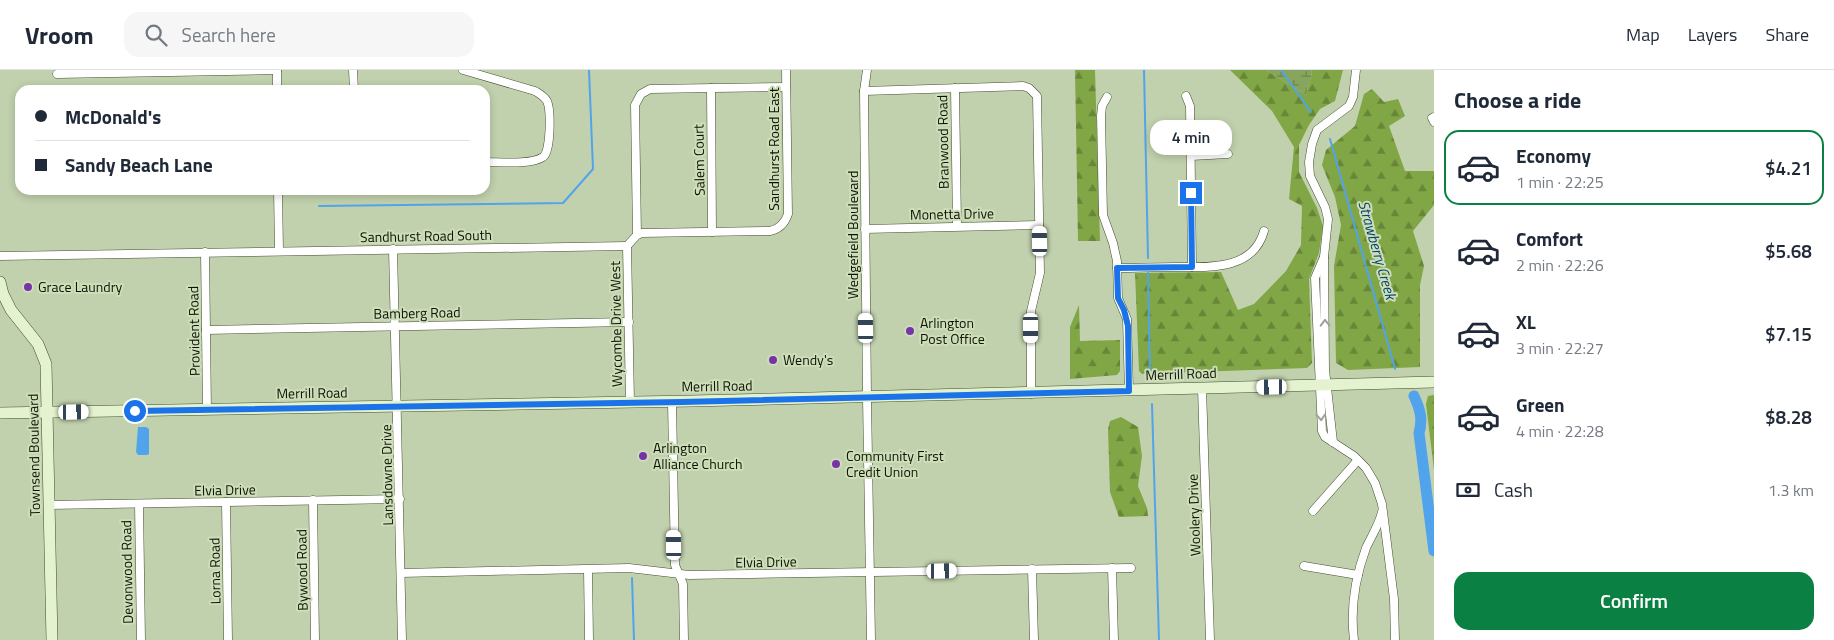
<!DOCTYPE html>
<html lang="en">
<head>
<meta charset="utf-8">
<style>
  :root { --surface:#fff; --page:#f6f6f7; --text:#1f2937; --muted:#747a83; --line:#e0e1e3; --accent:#0b8043 }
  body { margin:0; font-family:"Titillium Web",sans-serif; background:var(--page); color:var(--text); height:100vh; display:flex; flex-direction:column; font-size:19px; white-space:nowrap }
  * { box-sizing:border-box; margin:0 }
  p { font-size:16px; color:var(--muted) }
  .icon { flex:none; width:28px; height:28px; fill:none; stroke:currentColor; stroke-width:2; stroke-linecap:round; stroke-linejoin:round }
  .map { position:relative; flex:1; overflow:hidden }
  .panel { display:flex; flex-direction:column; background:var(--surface); width:400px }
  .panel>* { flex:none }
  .guide { position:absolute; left:15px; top:15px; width:475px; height:110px; border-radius:15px; box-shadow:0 2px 8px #0003; display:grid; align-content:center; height:110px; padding:0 20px; background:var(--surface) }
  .end { position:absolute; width:22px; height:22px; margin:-11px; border:6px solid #1a73e8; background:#fff; box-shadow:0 0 0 2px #fff }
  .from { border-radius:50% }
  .bubble { position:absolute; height:35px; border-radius:15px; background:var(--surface); box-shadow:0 2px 8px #0003; font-size:16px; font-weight:600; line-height:35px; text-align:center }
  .car { position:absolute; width:15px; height:30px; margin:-15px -8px; border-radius:6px; box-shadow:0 0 4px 1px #0007; background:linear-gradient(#fff 24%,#345 0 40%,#fff 0 76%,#345 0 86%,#fff 0) }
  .guide b { display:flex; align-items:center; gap:18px; height:48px; font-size:19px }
  .guide b+b { border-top:1px solid var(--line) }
  .guide i { width:12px; height:12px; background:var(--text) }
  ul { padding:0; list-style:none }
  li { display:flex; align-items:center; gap:15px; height:75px; margin:0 10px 8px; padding:0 10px; border:2px solid transparent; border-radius:15px }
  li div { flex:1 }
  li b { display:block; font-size:19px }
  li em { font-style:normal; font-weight:600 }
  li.selected { border-color:var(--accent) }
  li>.icon { width:45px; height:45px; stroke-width:1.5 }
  h2 { padding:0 20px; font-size:22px; line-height:60px }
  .pay { display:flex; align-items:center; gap:12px; height:55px; padding:0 20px; font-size:19px }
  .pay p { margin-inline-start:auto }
  .button { display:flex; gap:10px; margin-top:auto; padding:10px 20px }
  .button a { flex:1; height:58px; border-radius:15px; background:var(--accent); color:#fff; font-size:20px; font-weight:600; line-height:58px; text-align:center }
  header { display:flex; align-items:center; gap:30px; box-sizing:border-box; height:70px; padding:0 25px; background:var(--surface); border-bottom:1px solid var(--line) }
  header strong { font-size:24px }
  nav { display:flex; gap:28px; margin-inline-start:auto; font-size:18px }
  .search { width:350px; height:45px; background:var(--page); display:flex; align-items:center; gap:12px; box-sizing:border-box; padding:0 18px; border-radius:15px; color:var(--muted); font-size:19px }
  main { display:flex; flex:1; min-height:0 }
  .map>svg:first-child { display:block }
</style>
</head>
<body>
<header>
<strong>Vroom</strong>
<div class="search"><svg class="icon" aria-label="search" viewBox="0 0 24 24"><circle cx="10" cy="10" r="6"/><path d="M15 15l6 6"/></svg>Search here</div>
<nav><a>Map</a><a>Layers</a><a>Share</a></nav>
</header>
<main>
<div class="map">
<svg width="1434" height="570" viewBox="0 0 1434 570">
  <defs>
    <pattern id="forest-firs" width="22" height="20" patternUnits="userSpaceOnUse" patternTransform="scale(1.25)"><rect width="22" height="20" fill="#81a645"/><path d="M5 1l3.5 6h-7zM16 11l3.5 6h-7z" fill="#688638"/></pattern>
    <pattern id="wetland-marsh" width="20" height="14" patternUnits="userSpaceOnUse" patternTransform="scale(1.25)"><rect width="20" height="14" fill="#88a55d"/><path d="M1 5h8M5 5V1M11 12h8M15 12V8" fill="none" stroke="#6e854b"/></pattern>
  </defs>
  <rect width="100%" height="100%" fill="#c1d1ad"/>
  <g fill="url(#forest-firs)">
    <polygon points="1075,0 1095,0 1100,171 1078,171"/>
    <polygon points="1230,0 1266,0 1306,25 1312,3 1311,0 1343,0 1335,31 1320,39 1309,55 1299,75 1299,102 1317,138 1323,156 1319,183 1309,209 1312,293 1307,298 1142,304 1139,301 1135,203 1221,202 1238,240 1254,234 1286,201 1301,175 1302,136 1289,129 1294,77 1272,41"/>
    <polygon points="1372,19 1384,32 1398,29 1405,46 1389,56 1405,101 1434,101 1434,135 1413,161 1424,196 1420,215 1420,297 1348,300 1336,293 1334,196 1341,155 1335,127 1322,95 1326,80 1355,56 1364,24"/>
    <polygon points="1079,235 1080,271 1120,270 1120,301 1117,305 1070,309 1070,257"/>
    <polygon points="1434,325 1434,400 1426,334 1428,326"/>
    <polygon points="1121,347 1138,357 1142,386 1138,416 1147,438 1148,446 1119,447 1110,422 1108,359 1110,351"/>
  </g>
  <polygon fill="url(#wetland-marsh)" points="1266,0 1311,0 1312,3 1306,25"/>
  <polygon fill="#51a4eb" points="138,357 146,357 149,359 149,384 147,385 138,385 136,382"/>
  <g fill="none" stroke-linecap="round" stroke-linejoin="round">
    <g stroke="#51a4eb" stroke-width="2">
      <polyline points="1144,0 1148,188"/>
      <polyline points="1281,0 1311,42"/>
      <polyline points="1330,69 1395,299"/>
      <polyline points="319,136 563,133 593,99 589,0"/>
      <polyline points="1148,203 1150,306"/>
      <polyline points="1152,334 1159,570"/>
      <polyline points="632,508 634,570"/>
    </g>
    <path stroke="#51a4eb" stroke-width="11" d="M 1414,326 C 1420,339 1423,349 1419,363 L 1434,481"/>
    <g stroke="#414e2f" stroke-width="9">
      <g id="street">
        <polyline points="277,0 277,20"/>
        <polyline points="353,0 354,20"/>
        <path d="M 463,0 L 535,21 C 540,24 544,26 547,31 C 551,40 551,82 543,87 C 531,95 500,92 485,92"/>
        <polyline points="867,0 864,21 867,328 871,570"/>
        <polyline points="57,4 277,0"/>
        <polyline points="711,18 712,162"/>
        <polyline points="955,18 957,156"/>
        <polyline points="864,21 1023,16 1029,18 1037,26 1040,203 1031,241 1031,324"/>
        <polyline points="1186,26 1190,36 1192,197"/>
        <polyline points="1107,27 1102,36 1101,46 1103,145 1113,173 1117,191 1118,228 1127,249 1129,321"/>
        <polyline points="1434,47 1432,48 1434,52"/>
        <polyline points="1191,86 1228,84"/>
        <polyline points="278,120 279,181"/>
        <polyline points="865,159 1039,155"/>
        <polyline points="637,165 635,35 641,24 650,19 786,17"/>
        <path d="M 627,176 L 637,165 L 642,163 L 770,161 C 780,159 785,153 788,144 L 786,0"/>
        <polyline points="627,176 630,332"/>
        <polyline points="393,179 402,570"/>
        <polyline points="205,182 207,340"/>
        <polyline points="0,186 627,176"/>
        <polyline points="1324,187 1315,208 1322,361 1325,367 1354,386 1366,398 1375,413 1382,434 1394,529 1395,570"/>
        <path d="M 1117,198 C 1136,198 1156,197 1175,197 C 1208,197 1253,201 1264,161"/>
        <polyline points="206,260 629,252"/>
        <polyline points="1202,318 1210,570"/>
        <polyline points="672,332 675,495 683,514 684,570"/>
        <polyline points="1333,372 1325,300 1324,187 1328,149 1325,137 1310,106 1309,92 1312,74 1317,60 1349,36 1353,27 1356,0"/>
        <polyline points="313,430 315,570"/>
        <polyline points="226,432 228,570"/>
        <polyline points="139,434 141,570"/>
        <polyline points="49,435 400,429"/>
        <polyline points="1313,441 1358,390"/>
        <polyline points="1304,496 1358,505"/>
        <polyline points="1112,498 1114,570"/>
        <polyline points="1032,499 1034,570"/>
        <polyline points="588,500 589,570"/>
        <polyline points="401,503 629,498 689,505 1131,498"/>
        <path d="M 1354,570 C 1350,538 1355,508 1366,478 C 1371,467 1379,455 1382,442"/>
      </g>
    </g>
    <g stroke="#414e2f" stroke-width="12">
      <g id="secondary">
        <polyline points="0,212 3,224 11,240 38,274 46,294 52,570"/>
        <polyline points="0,343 692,331 1434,312"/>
      </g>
    </g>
    <use href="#street" stroke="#fff" stroke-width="8"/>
    <use href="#secondary" stroke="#e5f2d0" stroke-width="11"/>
  </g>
  <defs><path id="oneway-chevron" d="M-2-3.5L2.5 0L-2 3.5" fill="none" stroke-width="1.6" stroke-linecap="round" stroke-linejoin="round" transform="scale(1.25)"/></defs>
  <g stroke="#9fa19b">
    <use href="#oneway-chevron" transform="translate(1325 253) rotate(-91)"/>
    <use href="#oneway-chevron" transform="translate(1321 347) rotate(86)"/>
  </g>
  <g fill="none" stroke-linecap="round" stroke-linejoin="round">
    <polyline stroke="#1a73e8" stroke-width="6" points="135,341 682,332 1129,321 1128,256 1124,240 1118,228 1117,198 1192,197 1191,123"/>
  </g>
  <g fill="#7634a8" stroke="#cedeb9" stroke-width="2">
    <circle cx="28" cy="217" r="5"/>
    <circle cx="910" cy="261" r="5"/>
    <circle cx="773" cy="290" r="5"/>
    <circle cx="643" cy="386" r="5"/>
    <circle cx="836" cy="394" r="5"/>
  </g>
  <g text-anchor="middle" stroke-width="4" stroke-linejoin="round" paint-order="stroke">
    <g font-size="14" fill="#0e1306" stroke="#cedeb9">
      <text transform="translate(943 72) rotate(-91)" y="5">Branwood Road</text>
      <text transform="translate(774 79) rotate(-90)" y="5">Sandhurst Road East</text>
      <text transform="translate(699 90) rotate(-91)" y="5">Salem Court</text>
      <text transform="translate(952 144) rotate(-1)" y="5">Monetta Drive</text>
      <text transform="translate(853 165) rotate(-90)" y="5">Wedgefield Boulevard</text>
      <text transform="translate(426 166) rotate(-1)" y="5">Sandhurst Road South</text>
      <text transform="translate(417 243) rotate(-1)" y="5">Bamberg Road</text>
      <text transform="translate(616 254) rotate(-91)" y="5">Wycombe Drive West</text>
      <text transform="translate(194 261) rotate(-91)" y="5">Provident Road</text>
      <text transform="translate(1181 304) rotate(-2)" y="5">Merrill Road</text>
      <text transform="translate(717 316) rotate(-1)" y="5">Merrill Road</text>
      <text transform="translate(312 323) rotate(-1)" y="5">Merrill Road</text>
      <text transform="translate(34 385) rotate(-91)" y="5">Townsend Boulevard</text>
      <text transform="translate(387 405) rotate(-91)" y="5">Lansdowne Drive</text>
      <text transform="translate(225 420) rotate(-1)" y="5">Elvia Drive</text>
      <text transform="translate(1194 445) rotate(-92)" y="5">Woolery Drive</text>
      <text transform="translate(766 492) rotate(-1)" y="5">Elvia Drive</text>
      <text transform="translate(302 500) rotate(-91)" y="5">Bywood Road</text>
      <text transform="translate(215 501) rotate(-91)" y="5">Lorna Road</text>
      <text transform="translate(127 502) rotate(-91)" y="5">Devonwood Road</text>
    </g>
    <g font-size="14" fill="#0e1306" stroke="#cedeb9" text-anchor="start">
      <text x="38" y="222">Grace Laundry</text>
      <text x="920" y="258">Arlington<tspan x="920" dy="16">Post Office</tspan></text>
      <text x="783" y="295">Wendy's</text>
      <text x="653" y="383">Arlington<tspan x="653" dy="16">Alliance Church</tspan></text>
      <text x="846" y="391">Community First<tspan x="846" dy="16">Credit Union</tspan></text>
    </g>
    <g font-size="15" font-style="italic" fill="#014371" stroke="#cedeb9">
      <text transform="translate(1377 180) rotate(74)" y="5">Strawberry Creek</text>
    </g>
  </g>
</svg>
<i class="end from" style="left:135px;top:341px"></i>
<i class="end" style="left:1191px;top:123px"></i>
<div class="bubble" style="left:1150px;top:50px;width:82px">4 min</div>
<i class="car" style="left:1040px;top:171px;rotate:359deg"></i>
<i class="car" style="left:866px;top:258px;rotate:359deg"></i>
<i class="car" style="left:1031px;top:258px;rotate:180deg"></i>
<i class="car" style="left:1272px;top:317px;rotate:269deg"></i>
<i class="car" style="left:74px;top:342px;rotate:89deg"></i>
<i class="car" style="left:674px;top:475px;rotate:359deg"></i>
<i class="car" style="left:942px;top:501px;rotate:89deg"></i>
<div class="guide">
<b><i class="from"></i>McDonald's</b>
<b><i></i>Sandy Beach Lane</b>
</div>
</div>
<section class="panel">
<h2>Choose a ride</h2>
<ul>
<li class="selected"><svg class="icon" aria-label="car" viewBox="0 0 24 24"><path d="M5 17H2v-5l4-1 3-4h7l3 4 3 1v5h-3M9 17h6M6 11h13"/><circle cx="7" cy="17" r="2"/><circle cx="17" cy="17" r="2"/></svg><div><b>Economy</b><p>1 min · 22:25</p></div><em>$4.21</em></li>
<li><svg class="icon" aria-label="car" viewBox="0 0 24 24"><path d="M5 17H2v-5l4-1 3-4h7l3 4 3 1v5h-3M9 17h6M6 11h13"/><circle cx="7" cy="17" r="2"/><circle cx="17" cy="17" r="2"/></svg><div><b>Comfort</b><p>2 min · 22:26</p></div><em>$5.68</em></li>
<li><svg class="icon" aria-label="car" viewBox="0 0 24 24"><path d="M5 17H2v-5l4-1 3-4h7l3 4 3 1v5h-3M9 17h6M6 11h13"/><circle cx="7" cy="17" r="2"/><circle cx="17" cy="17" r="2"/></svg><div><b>XL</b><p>3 min · 22:27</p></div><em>$7.15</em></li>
<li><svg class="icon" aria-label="car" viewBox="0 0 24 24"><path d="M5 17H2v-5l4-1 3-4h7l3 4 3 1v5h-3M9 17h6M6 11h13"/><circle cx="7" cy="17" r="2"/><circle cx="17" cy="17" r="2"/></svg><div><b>Green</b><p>4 min · 22:28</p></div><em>$8.28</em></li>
</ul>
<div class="pay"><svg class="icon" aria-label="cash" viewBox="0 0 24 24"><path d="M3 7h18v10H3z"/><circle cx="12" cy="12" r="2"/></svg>Cash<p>1.3 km</p></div>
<div class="button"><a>Confirm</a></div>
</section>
</main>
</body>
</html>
